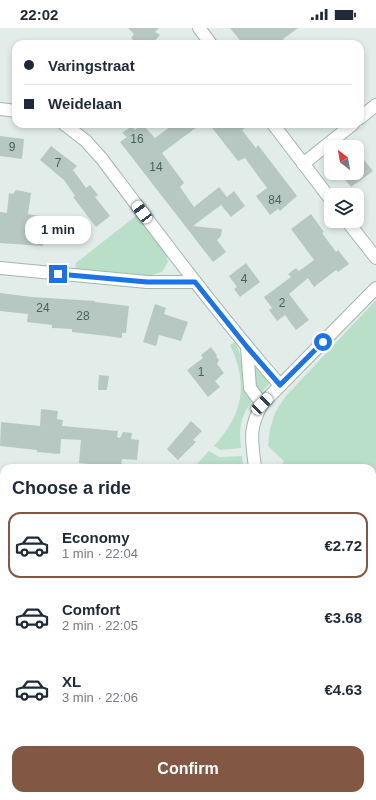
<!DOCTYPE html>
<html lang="en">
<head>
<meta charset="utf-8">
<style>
  :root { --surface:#fff; --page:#f2f2f3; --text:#1f2937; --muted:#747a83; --line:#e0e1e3; --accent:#825744 }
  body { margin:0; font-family:Helvetica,sans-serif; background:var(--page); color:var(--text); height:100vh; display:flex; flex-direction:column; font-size:15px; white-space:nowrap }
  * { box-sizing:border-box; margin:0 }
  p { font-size:13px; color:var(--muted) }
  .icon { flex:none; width:22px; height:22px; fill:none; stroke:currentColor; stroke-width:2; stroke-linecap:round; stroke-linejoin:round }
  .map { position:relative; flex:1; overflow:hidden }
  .side { position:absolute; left:0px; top:436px; width:376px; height:336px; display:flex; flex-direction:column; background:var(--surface); border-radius:12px 12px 0 0; box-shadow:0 2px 6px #0003 }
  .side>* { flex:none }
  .hud { position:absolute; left:12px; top:12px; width:352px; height:88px; border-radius:12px; box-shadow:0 2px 6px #0003; display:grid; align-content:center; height:88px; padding:0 12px; background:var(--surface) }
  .needle { width:26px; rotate:329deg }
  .buttons { position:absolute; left:324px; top:112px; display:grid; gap:8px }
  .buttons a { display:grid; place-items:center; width:40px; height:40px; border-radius:8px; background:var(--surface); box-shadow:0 2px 6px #0003; font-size:20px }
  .end { position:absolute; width:18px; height:18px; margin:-9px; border:5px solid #1a73e8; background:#fff; box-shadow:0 0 0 2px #fff }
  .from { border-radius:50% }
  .bubble { position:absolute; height:28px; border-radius:12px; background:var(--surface); box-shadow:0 2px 6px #0003; font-size:13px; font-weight:800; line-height:28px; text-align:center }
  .car { position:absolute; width:12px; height:24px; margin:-12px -6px; border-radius:5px; box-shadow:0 0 3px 1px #0007; background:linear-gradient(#fff 24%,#345 0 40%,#fff 0 76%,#345 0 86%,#fff 0) }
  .hud b { display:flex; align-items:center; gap:14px; height:38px; font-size:15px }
  .hud b+b { border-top:1px solid var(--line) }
  .hud i { width:10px; height:10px; background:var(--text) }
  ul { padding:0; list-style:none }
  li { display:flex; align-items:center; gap:12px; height:66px; margin:0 8px 6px; padding:0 4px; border:2px solid transparent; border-radius:12px }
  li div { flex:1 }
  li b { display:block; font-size:15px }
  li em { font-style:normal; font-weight:800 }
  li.selected { border-color:var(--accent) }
  li>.icon { width:36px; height:36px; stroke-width:1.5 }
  h2 { padding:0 12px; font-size:18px; line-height:48px }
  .button { display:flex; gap:8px; margin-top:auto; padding:8px 12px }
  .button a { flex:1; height:46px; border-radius:12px; background:var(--accent); color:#fff; font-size:16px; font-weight:800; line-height:46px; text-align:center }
  .status { display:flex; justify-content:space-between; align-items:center; height:28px; padding:0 20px; background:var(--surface); direction:ltr }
  .status svg { height:11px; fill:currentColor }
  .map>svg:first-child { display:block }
</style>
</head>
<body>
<div class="status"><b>22:02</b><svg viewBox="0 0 49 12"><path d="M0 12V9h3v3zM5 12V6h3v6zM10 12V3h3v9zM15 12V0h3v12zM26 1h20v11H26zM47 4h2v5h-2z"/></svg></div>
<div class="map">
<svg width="376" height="772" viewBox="0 0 376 772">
  <rect width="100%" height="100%" fill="#e2ede9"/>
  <g fill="#b9dfc8">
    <polygon points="137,187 166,225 168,234 162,244 148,248 75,241 76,235"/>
    <polygon points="376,272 376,447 372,446 372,440 280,440 284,433 268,418 270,401 275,385 285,369"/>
    <path d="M 235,314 C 245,333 242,354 251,374 C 240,390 239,401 241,420 L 221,422 L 214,418 C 243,386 249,357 230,317 Z"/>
    <polygon points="252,330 271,354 261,365 255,360"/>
    <polygon points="209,423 219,429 242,428 243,439 193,440"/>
    <polygon points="1,583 4,584 4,768 94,768 92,772 0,772 0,586"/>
    <polygon points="372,715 376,716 376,772 101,772 103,768 372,768"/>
  </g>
  <g fill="#b7c8c3">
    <polygon points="128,0 159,0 155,4 160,7 152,16 138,16 131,10 134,6"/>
    <polygon points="230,0 298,0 283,11 287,16 243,16"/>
    <polygon points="142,96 155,110 174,96 201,96 162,125 184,155 180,159 194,179 219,159 227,169 234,163 245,178 231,189 221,177 193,198 222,201 221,208 217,212 226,224 213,234 120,114 127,109 122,105 132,98 135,102"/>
    <polygon points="209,96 250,96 242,102 256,120 258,117 297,168 280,183 278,181 270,187 256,168 267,160 245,130 238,133"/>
    <polygon points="0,108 24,111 22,131 0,128"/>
    <polygon points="51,118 77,138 73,142 86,160 90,157 98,167 95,169 110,188 96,199 73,169 75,168 64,152 40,132"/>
    <polygon points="357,123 373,143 351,159 340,145 357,145"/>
    <polygon points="16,162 31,165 28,186 46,189 43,218 0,215 0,184 7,185 9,165 13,166"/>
    <polygon points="311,186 324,204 322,205 336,224 338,222 349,236 338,244 336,242 314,259 308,250 289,266 309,292 296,302 285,287 277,293 269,282 272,280 264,269 291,249 288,246 296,240 299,243 314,232 291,201"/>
    <polygon points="246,235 260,254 240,269 234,261 237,259 229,248"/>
    <polygon points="0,265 32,269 95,273 95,274 129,278 126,305 122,305 122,310 107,308 72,304 72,301 52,300 52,297 27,294 28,286 0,283"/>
    <polygon points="155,276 166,280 164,286 188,294 181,313 159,307 156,318 143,314"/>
    <polygon points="211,319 217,327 216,328 219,332 217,336 224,345 215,353 220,359 208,369 187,342 203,330 201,327"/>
    <polygon points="99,347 109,348 107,362 98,362"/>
    <polygon points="41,381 58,383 57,391 63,392 62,398 118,403 117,409 120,410 123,404 132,405 131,411 139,412 137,432 122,431 121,439 79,435 81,412 61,411 60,426 37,424 37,422 0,418 1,394 40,398"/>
    <polygon points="191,393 202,403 193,412 196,414 178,432 167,421"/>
  </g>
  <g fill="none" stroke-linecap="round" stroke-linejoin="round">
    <g stroke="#a4b5b1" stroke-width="14">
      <g id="minor">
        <polyline points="199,0 211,16"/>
        <polyline points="0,81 16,83"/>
        <polyline points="360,90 376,77"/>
        <path d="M 64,96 L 86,113 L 102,131 C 160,208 217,285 280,357"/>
        <polyline points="273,96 331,172"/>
        <polyline points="303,136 353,96"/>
        <polyline points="347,193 376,230"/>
        <polyline points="0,240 147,254 195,254"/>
        <polyline points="247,319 250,360 262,376"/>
        <path d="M 255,440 C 252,412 248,402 262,376 L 376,260"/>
        <polyline points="372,638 376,640"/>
      </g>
    </g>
    <g stroke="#a4b5b1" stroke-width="14">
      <g id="tertiary">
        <polyline points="0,455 4,455"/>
        <polyline points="372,457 376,457"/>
      </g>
    </g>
    <use href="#minor" stroke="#fff" stroke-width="12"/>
    <use href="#tertiary" stroke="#fff" stroke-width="12"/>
  </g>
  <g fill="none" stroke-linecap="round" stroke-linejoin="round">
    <polyline stroke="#1a73e8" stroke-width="5" points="58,246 147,254 195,254 247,319 280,357 323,314"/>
  </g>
  <g text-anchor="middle" stroke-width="3" stroke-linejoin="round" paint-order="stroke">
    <g font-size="12" fill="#46615d">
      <text x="137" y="115">16</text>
      <text x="12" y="123">9</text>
      <text x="58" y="139">7</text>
      <text x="156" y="143">14</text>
      <text x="275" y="176">84</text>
      <text x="244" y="255">4</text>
      <text x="282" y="279">2</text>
      <text x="43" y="284">24</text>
      <text x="83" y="292">28</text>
      <text x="201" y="348">1</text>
    </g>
  </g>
</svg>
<div class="buttons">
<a><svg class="needle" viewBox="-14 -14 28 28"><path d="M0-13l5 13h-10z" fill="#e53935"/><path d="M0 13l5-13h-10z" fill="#747a83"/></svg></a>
<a><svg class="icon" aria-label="layers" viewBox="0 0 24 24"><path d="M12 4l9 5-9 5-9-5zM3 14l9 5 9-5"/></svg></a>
</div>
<i class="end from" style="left:323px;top:314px"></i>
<i class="end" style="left:58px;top:246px"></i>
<div class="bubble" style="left:25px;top:188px;width:66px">1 min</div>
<i class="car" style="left:142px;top:184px;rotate:323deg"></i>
<i class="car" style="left:262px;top:376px;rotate:45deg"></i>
<div class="hud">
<b><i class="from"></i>Varingstraat</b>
<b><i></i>Weidelaan</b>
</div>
<section class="side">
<h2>Choose a ride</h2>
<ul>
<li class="selected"><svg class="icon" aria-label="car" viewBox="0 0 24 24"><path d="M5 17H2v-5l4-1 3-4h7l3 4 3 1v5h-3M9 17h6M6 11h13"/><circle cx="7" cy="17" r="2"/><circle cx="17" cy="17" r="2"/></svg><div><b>Economy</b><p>1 min · 22:04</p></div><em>€2.72</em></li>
<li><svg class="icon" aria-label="car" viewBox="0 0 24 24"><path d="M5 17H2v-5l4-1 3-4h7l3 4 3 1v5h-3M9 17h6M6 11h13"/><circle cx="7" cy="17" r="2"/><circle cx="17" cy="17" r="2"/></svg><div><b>Comfort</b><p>2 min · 22:05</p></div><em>€3.68</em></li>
<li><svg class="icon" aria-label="car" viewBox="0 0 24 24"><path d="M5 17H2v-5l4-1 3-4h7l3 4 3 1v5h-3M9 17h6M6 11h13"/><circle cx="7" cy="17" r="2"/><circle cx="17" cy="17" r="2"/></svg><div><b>XL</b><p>3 min · 22:06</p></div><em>€4.63</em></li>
</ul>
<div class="button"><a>Confirm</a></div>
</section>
</div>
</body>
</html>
